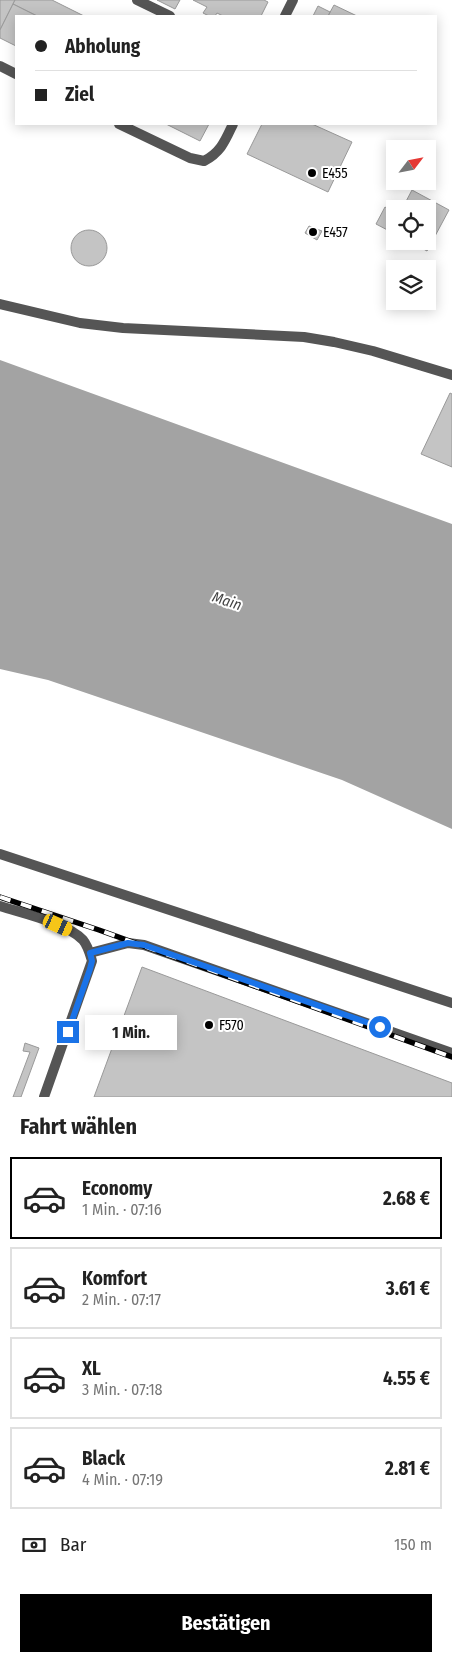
<!DOCTYPE html>
<html lang="de">
<head>
<meta charset="utf-8">
<style>
  :root { --surface:#fff; --page:#f6f6f6; --text:#222; --muted:#767676; --line:#e0e0e0; --accent:#000 }
  body { margin:0; font-family:"Fira Sans Condensed",sans-serif; background:var(--page); color:var(--text); height:100vh; display:flex; flex-direction:column; font-size:19px; white-space:nowrap }
  * { box-sizing:border-box; margin:0 }
  p { font-size:16px; color:var(--muted) }
  .icon { flex:none; width:28px; height:28px; fill:none; stroke:currentColor; stroke-width:2; stroke-linecap:round; stroke-linejoin:round }
  .map { position:relative; height:1097px; overflow:hidden }
  .panel { display:flex; flex-direction:column; background:var(--surface); flex:1 }
  .panel>* { flex:none }
  .hud { position:absolute; left:15px; top:15px; width:422px; height:110px; border-radius:0px; box-shadow:0 2px 12px #0003; display:grid; align-content:center; height:110px; padding:0 20px; background:var(--surface) }
  .needle { width:32px; rotate:58deg }
  .tools { position:absolute; left:386px; top:140px; display:grid; gap:10px }
  .tools a { display:grid; place-items:center; width:50px; height:50px; border-radius:0px; background:var(--surface); box-shadow:0 2px 12px #0003; font-size:25px }
  .end { position:absolute; width:22px; height:22px; margin:-11px; border:6px solid #1a73e8; background:#fff; box-shadow:0 0 0 2px #fff }
  .from { border-radius:50% }
  .bubble { position:absolute; height:35px; border-radius:0px; background:var(--surface); box-shadow:0 2px 12px #0003; font-size:16px; font-weight:700; line-height:35px; text-align:center }
  .car { position:absolute; width:15px; height:30px; margin:-15px -8px; border-radius:6px; box-shadow:0 0 4px 1px #0007; background:linear-gradient(#f5c518 24%,#345 0 40%,#f5c518 0 76%,#345 0 86%,#f5c518 0) }
  .hud b { display:flex; align-items:center; gap:18px; height:48px; font-size:19px }
  .hud b+b { border-top:1px solid var(--line) }
  .hud i { width:12px; height:12px; background:var(--text) }
  ul { padding:0; list-style:none }
  li { display:flex; align-items:center; gap:15px; height:82px; margin:0 10px 8px; padding:0 10px; border:2px solid var(--line); border-radius:0px }
  li div { flex:1 }
  li b { display:block; font-size:19px }
  li em { font-style:normal; font-weight:700 }
  li.selected { border-color:var(--accent) }
  li>.icon { width:45px; height:45px; stroke-width:1.5 }
  h2 { padding:0 20px; font-size:22px; line-height:60px }
  .pay { display:flex; align-items:center; gap:12px; height:55px; padding:0 20px; font-size:19px }
  .pay p { margin-inline-start:auto }
  .cta { display:flex; gap:10px; margin-top:auto; padding:10px 20px }
  .cta a { flex:1; height:58px; border-radius:0px; background:var(--accent); color:#fff; font-size:20px; font-weight:700; line-height:58px; text-align:center }
  .map>svg:first-child { display:block }
</style>
</head>
<body>
<div class="map">
<svg width="452" height="1097" viewBox="0 0 452 1097">
  <rect width="100%" height="100%" fill="#fff"/>
  <polygon fill="#a3a3a3" points="0,360 452,524 452,829 342,780 48,680 0,669"/>
  <g fill="#c4c4c4" stroke="#999">
    <polygon points="0,0 15,0 0,30"/>
    <polygon points="15,0 52,0 84,16 37,16 13,4"/>
    <polygon points="157,0 180,0 175,9"/>
    <polygon points="193,0 264,0 268,2 261,16 223,16 217,13 215,16 209,16 203,13 207,7"/>
    <polygon points="13,4 37,16 16,16 16,46 0,38 0,30"/>
    <polygon points="334,5 357,16 328,16"/>
    <polygon points="318,6 330,12 328,16 313,16"/>
    <polygon points="166,124 209,124 200,141"/>
    <polygon points="262,124 312,124 352,142 328,192 247,154"/>
    <polygon points="412,190 449,210 427,251 409,241 428,241 428,209 402,209"/>
    <polygon points="385,207 395,213 395,234 376,224"/>
    <polygon points="309,226 322,231 317,240 305,233"/>
    <circle cx="89" cy="248" r="18"/>
    <polygon points="450,393 452,394 452,467 421,454"/>
    <polygon points="142,967 452,1083 452,1097 94,1097"/>
    <polygon points="25,1043 39,1048 21,1097 13,1097 30,1052 23,1051"/>
  </g>
  <g fill="none" stroke-linecap="round" stroke-linejoin="round">
    <g stroke="#555" stroke-width="10">
      <polyline points="137,0 170,16"/>
      <polyline points="0,854 452,1003"/>
      <path d="M 0,906 C 22,913 67,923 83,940 C 88,946 90,954 92,961 L 44,1097"/>
      <polyline points="90,953 128,943 144,945 452,1053"/>
    </g>
    <g stroke="#555" stroke-width="10">
      <polyline points="285,16 293,0"/>
      <polyline points="0,66 16,74"/>
      <path d="M 119,124 L 190,158 L 204,161 C 221,152 225,141 233,124"/>
      <polyline points="0,304 80,323 123,328 304,337 334,342 373,351 452,375"/>
    </g>
    <g stroke="#000" stroke-width="5.5">
      <polyline id="rail" points="0,897 99,930 452,1057"/>
    </g>
    <use href="#rail" stroke="#fff" stroke-width="4" stroke-dasharray="11" stroke-linecap="butt"/>
  </g>
  <g fill="none" stroke-linecap="round" stroke-linejoin="round">
    <polyline stroke="#1a73e8" stroke-width="6" points="68,1032 90,969 92,961 90,953 128,943 144,945 380,1027"/>
  </g>
  <g fill="#000" stroke="#fff" stroke-width="2">
    <circle cx="312" cy="173" r="5"/>
    <circle cx="313" cy="232" r="5"/>
    <circle cx="209" cy="1025" r="5"/>
  </g>
  <g text-anchor="middle" stroke-width="4" stroke-linejoin="round" paint-order="stroke">
    <g font-size="14" fill="#000" stroke="#fff" text-anchor="start">
      <text x="322" y="178">E455</text>
      <text x="323" y="237">E457</text>
      <text x="219" y="1030">F570</text>
    </g>
    <g font-size="15" font-style="italic" fill="#444" stroke="#fff">
      <text transform="translate(227 601) rotate(18)" y="5">Main</text>
    </g>
  </g>
</svg>
<div class="tools">
<a><svg class="needle" viewBox="-14 -14 28 28"><path d="M0-13l5 13h-10z" fill="#e53935"/><path d="M0 13l5-13h-10z" fill="#767676"/></svg></a>
<a><svg class="icon" aria-label="locate" viewBox="0 0 24 24"><circle cx="12" cy="12" r="6"/><path d="M12 2v4M12 18v4M2 12h4M18 12h4"/></svg></a>
<a><svg class="icon" aria-label="layers" viewBox="0 0 24 24"><path d="M12 4l9 5-9 5-9-5zM3 14l9 5 9-5"/></svg></a>
</div>
<i class="end from" style="left:380px;top:1027px"></i>
<i class="end" style="left:68px;top:1032px"></i>
<div class="bubble" style="left:85px;top:1015px;width:92px">1 Min.</div>
<i class="car" style="left:58px;top:925px;rotate:114deg"></i>
<div class="hud">
<b><i class="from"></i>Abholung</b>
<b><i></i>Ziel</b>
</div>
</div>
<section class="panel">
<h2>Fahrt wählen</h2>
<ul>
<li class="selected"><svg class="icon" aria-label="car" viewBox="0 0 24 24"><path d="M5 17H2v-5l4-1 3-4h7l3 4 3 1v5h-3M9 17h6M6 11h13"/><circle cx="7" cy="17" r="2"/><circle cx="17" cy="17" r="2"/></svg><div><b>Economy</b><p>1 Min. · 07:16</p></div><em>2.68 €</em></li>
<li><svg class="icon" aria-label="car" viewBox="0 0 24 24"><path d="M5 17H2v-5l4-1 3-4h7l3 4 3 1v5h-3M9 17h6M6 11h13"/><circle cx="7" cy="17" r="2"/><circle cx="17" cy="17" r="2"/></svg><div><b>Komfort</b><p>2 Min. · 07:17</p></div><em>3.61 €</em></li>
<li><svg class="icon" aria-label="car" viewBox="0 0 24 24"><path d="M5 17H2v-5l4-1 3-4h7l3 4 3 1v5h-3M9 17h6M6 11h13"/><circle cx="7" cy="17" r="2"/><circle cx="17" cy="17" r="2"/></svg><div><b>XL</b><p>3 Min. · 07:18</p></div><em>4.55 €</em></li>
<li><svg class="icon" aria-label="car" viewBox="0 0 24 24"><path d="M5 17H2v-5l4-1 3-4h7l3 4 3 1v5h-3M9 17h6M6 11h13"/><circle cx="7" cy="17" r="2"/><circle cx="17" cy="17" r="2"/></svg><div><b>Black</b><p>4 Min. · 07:19</p></div><em>2.81 €</em></li>
</ul>
<div class="pay"><svg class="icon" aria-label="cash" viewBox="0 0 24 24"><path d="M3 7h18v10H3z"/><circle cx="12" cy="12" r="2"/></svg>Bar<p>150 m</p></div>
<div class="cta"><a>Bestätigen</a></div>
</section>
</body>
</html>
